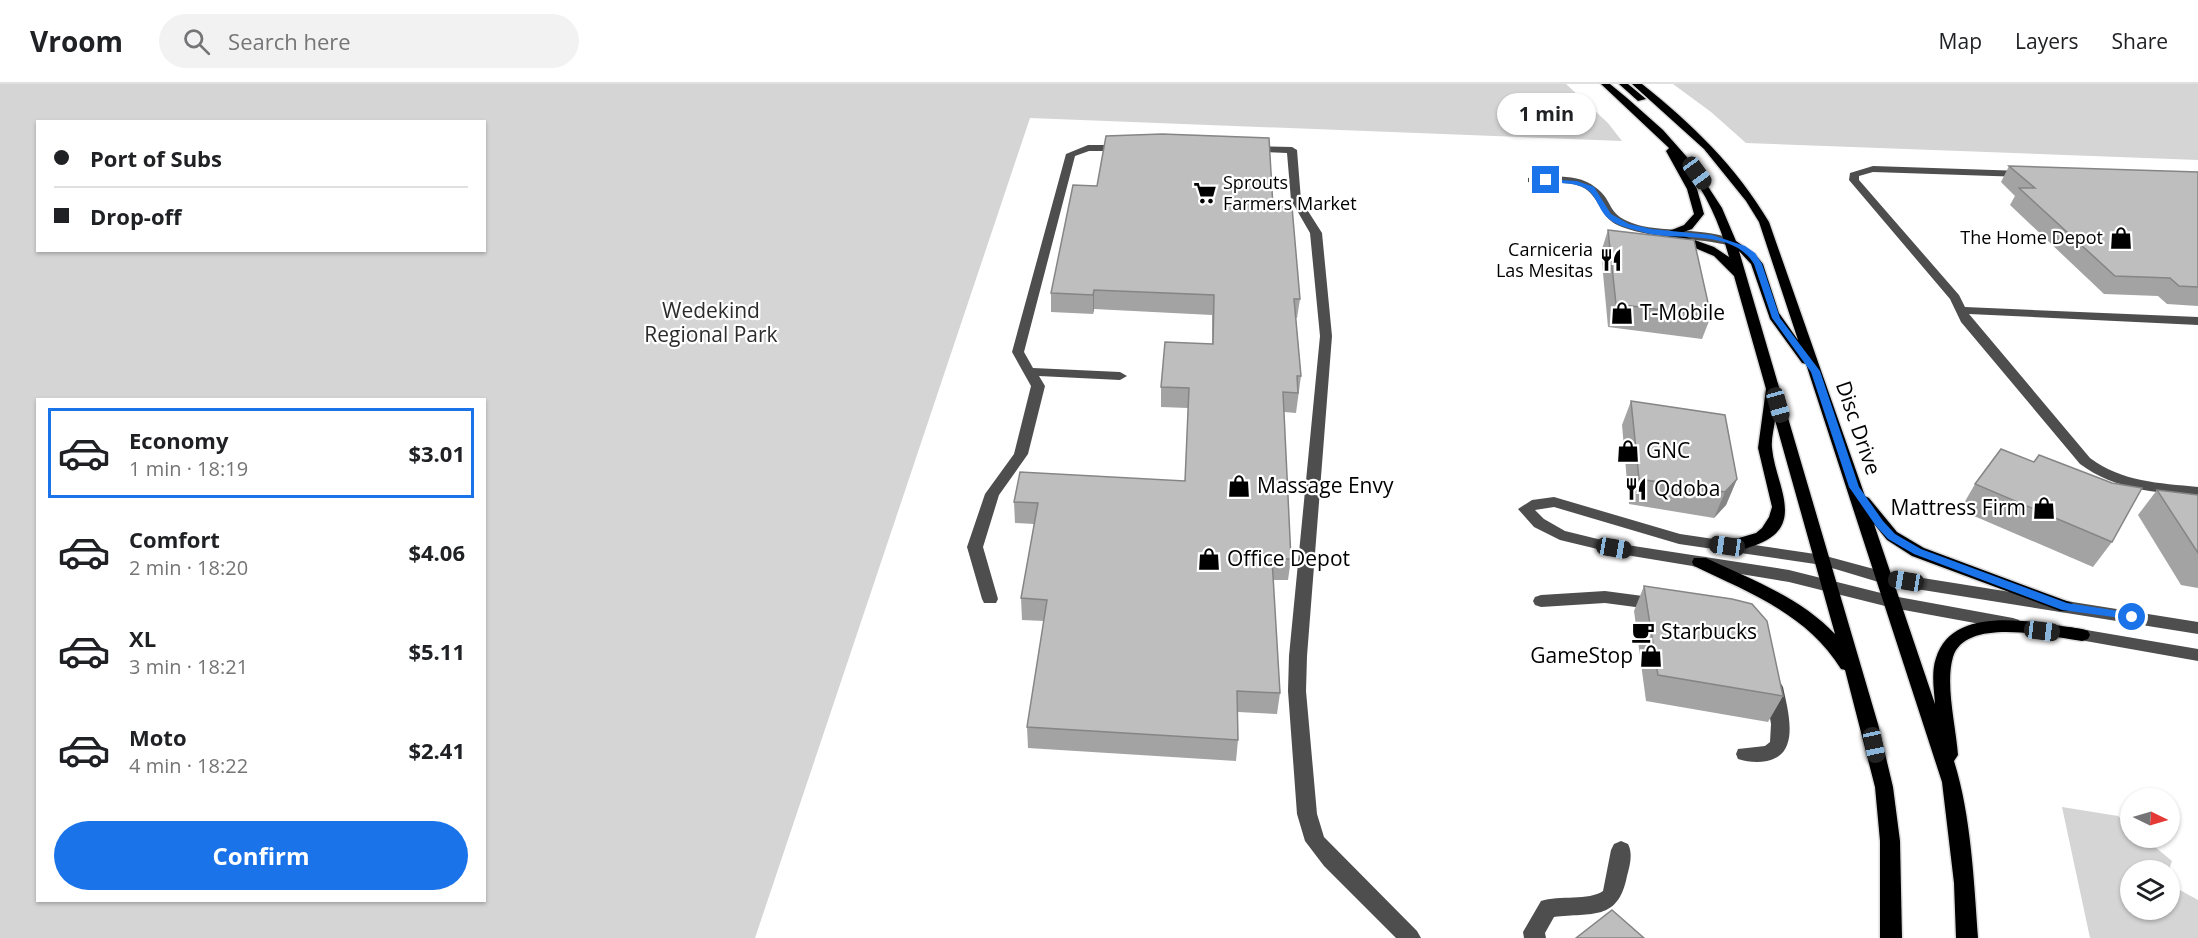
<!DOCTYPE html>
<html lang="en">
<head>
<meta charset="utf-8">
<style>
  :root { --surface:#fff; --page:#f2f2f2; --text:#202124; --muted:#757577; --line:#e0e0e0; --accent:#1a73e8 }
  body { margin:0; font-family:"Open Sans",sans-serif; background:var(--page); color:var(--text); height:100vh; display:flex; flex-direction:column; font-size:22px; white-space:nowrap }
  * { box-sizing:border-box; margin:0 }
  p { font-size:20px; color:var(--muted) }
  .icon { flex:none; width:33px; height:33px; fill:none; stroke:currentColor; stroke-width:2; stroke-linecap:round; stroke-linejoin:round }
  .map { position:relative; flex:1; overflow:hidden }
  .sheet { position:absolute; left:36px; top:314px; width:450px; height:504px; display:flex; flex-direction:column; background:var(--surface); border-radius:0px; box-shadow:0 2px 4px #0004 }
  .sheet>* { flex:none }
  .hud { position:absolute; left:36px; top:36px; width:450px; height:132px; border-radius:0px; box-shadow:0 2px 4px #0004; display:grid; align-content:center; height:132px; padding:0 18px; background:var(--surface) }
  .needle { width:39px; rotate:95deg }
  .buttons { position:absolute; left:2120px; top:704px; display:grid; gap:12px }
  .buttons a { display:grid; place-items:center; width:60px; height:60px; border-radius:50%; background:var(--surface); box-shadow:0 2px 4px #0004; font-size:30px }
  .end { position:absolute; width:27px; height:27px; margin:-14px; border:8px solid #1a73e8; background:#fff; box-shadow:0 0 0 3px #fff }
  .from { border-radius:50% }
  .bubble { position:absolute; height:42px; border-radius:21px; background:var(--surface); box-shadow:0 2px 4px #0004; font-size:20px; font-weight:700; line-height:42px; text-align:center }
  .car { position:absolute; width:18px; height:36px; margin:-18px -9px; border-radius:8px; box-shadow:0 0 4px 2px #0007; background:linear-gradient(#222 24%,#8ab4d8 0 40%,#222 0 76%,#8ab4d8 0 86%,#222 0) }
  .hud b { display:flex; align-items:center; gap:21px; height:57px; font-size:22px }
  .hud b+b { border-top:2px solid var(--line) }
  .hud i { width:15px; height:15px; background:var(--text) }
  ul { padding:10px 0 0; list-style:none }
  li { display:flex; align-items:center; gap:18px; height:90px; margin:0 12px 9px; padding:0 6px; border:3px solid transparent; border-radius:0px }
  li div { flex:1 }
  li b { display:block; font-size:22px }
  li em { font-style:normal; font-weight:700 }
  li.selected { border-color:var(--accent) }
  li>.icon { width:54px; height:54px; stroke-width:1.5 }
  .action { display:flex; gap:12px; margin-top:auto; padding:12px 18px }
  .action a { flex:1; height:69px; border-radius:36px; background:var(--accent); color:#fff; font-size:24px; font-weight:700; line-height:69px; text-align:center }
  header { display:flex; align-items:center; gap:36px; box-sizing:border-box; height:84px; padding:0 30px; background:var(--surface); border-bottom:2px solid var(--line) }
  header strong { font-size:28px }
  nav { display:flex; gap:33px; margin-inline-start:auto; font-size:21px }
  .search { width:420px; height:54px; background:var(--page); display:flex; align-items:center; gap:15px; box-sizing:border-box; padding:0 21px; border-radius:33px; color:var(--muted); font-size:22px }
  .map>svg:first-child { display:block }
</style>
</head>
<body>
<header>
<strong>Vroom</strong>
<div class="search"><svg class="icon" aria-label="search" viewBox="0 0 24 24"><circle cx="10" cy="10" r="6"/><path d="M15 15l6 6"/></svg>Search here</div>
<nav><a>Map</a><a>Layers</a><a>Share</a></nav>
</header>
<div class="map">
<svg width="2198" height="854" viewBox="0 0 2198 854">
  <rect width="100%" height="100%" fill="#fff"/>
  <g fill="#d5d5d5" fill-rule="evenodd">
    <path d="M 0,0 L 1566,0 L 1608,39 L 1622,57 L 1030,34 L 755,854 L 0,854 ZM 38,38 L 484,38 L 484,166 L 38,166 ZM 38,315 L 484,315 L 484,816 L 38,816 Z"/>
    <polygon points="1673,0 2198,0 2198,76 1746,59 1711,28"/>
    <polygon points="2062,723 2118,732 2130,742 2130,753 2143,753 2172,777 2169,786 2130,786 2130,825 2169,825 2169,800 2198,816 2198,854 2090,854"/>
  </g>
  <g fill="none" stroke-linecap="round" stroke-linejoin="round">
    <g stroke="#dbdbdb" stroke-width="3">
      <g id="major">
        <path d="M 1601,0 L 1610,0 L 1627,14 L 1663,46 L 1694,81 L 1722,124 L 1736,157 L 1755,170 L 1763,180 L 1779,229 L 1798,256 L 1759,138 L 1746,117 L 1704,65 L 1632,0 L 1642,0 C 1692,40 1736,82 1769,138 L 1865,412 L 1869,414 L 1897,448 L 1924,464 L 2072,519 L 2074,523 L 2072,527 L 2060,527 L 1912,472 L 1887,456 L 1874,440 L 1935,620 C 1934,606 1931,588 1936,574 C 1953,518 2039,539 2082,545 L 2088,547 L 2090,551 L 2088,555 L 2082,557 C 2051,553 1966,532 1953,573 C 1945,600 1956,643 1958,671 L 1954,677 C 1971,731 1974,797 1978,854 L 1956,854 L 1954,799 L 1942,698 L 1806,280 L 1802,279 L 1770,235 L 1751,180 L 1739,167 L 1878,640 L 1893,703 L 1900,757 L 1902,854 L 1880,854 L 1880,757 L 1875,703 L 1845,586 L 1841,585 C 1807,530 1750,509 1694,482 L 1692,478 L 1694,474 L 1706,474 C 1750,495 1800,513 1835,550 L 1775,336 C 1774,345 1771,355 1772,364 C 1775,401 1809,444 1753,462 C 1743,465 1732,470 1722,467 L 1719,463 L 1722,459 L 1756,449 L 1762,444 L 1769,433 L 1772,423 L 1758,364 L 1766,305 L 1734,192 L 1714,172 L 1662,150 L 1684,141 L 1694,130 L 1687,105 L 1666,67 L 1669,64 ZM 1685,82 C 1706,109 1720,140 1729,173 L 1714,163 L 1678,150 L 1692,145 L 1704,130 L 1697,105 Z"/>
        <polygon points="1619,0 1628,0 1646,15 1638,17"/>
      </g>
    </g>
    <g fill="#4e4e4e" fill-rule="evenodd">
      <polygon points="1088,61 1123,61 1128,64 1123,67 1089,67 1075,72 1024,268 1033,284 1120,288 1127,292 1120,296 1039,292 1045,302 1028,370 999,411 983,463 998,515 996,519 984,519 982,515 967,463 985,410 1014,370 1031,302 1012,268 1066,70"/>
      <polygon points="1249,62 1292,63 1297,66 1301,116 1322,149 1332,252 1307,572 1306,607 1317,730 1324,753 1417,847 1421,854 1396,854 1324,782 1305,757 1297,730 1288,607 1289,572 1320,252 1310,149 1291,116 1287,69 1246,67 1246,63"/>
      <path d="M 1873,82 L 2023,87 L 2028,90 L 2023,93 L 1873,88 L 1859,92 L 1859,96 L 1959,211 L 1965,223 L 2198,233 L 2198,241 L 1969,230 L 2090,374 C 2122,398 2159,399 2198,403 L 2198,413 C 2156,408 2115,406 2080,380 L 1961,238 L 1950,215 L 1849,96 L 1850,89 Z"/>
      <path d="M 1532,93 C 1552,93 1578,89 1595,103 C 1616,118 1604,131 1638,141 C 1663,148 1720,144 1738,159 L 1732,162 C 1696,153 1657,156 1622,143 C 1599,135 1601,114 1584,104 C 1567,95 1546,102 1528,98 L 1528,94 Z"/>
      <polygon points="1554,413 1680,450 1822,471 1885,488 2198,538 2198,550 1885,500 1822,481 1679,460 1554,423 1535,426 1544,435 1565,447 1614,459 1789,486 1893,512 2013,534 2019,536 2021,540 2019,544 2013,546 1893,524 1789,498 1614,469 1560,456 1534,443 1518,425 1532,416"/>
      <polygon points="1605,507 1658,514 1664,516 1666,520 1664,524 1658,526 1605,519 1541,523 1535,521 1533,517 1535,513 1541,511"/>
      <polygon points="2069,543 2198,565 2198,577 2063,553 2061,549 2063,545"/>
      <path d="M 1774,596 L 1780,598 L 1783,603 C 1788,627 1801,670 1767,677 C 1758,679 1747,678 1738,675 L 1736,670 L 1738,665 L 1765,662 L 1770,658 L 1771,640 L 1765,603 L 1768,598 Z"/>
      <path d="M 1621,757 L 1628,760 C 1633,769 1630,782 1627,792 C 1618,838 1592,828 1554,833 L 1545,849 L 1546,854 L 1524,854 L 1523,848 L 1541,817 C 1559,811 1589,817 1603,807 L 1611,766 L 1614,760 Z"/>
    </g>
    <use href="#major" fill="#000" fill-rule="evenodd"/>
  </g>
  <g fill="#a3a3a3">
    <polygon points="2009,82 2198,88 2198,222 2167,220 2158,212 2104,210 2010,121 2015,112 2001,98"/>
    <polygon points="1273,123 1300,215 1297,234 1296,234 1301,292 1296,329 1284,328 1291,475 1288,496 1273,496 1280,609 1277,630 1238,628 1238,656 1236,677 1028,664 1027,643 1044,537 1022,536 1021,514 1034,440 1015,439 1014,418 1185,397 1188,324 1161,323 1161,303 1212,260 1212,231 1094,225 1093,230 1051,228 1051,209"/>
    <polygon points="1608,146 1711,232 1702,255 1608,243 1601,168"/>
    <polygon points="1631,317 1737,395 1726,421 1714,434 1629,420 1622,341"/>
    <polygon points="1975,400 2112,458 2093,483 1960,426"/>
    <polygon points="2157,406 2198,411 2198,504 2181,501 2138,431"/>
    <polygon points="1644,502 1783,612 1768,638 1646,617 1634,527"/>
  </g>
  <g fill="#858585">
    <polygon points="1094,206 1094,225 1093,230 1093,211"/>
    <polygon points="1737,395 1726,421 1714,434 1725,408"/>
  </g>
  <g fill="#bebebe" stroke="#858585" stroke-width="1.5">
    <polygon points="1162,50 1269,54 1273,123 1292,123 1300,215 1294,215 1301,292 1297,292 1298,309 1283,308 1291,475 1272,475 1280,609 1237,607 1238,656 1027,643 1047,516 1021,514 1038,419 1014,418 1020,388 1185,397 1189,304 1161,303 1165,258 1213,260 1214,211 1094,206 1093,211 1051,209 1073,101 1097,102 1106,52"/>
    <polygon points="2009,82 2198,88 2198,203 2179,202 2170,194 2115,192 2019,104 2035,104"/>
    <polygon points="1608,146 1694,156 1711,232 1616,220"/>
    <polygon points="1631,317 1725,331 1737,395 1725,408 1639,395"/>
    <polygon points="2001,365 2034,378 2039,371 2112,399 2142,404 2112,458 1975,400"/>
    <polygon points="2157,406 2198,411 2198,469"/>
    <polygon points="1644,502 1732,515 1752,520 1767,537 1783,612 1658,591"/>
    <polygon points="1612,826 1644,854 1576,854"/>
  </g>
  <path fill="#1a73e8" d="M 1544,95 L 1577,97 L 1594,103 L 1611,130 L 1629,140 L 1651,145 L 1712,151 L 1745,162 L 1755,169 L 1762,180 L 1780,234 L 1820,287 L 1859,403 L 1883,437 L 1895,450 L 1921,465 L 2067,519 L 2132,529 L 2136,531 L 2136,536 L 2062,526 L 1914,470 L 1888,455 L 1876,442 L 1849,403 L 1811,288 L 1772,234 L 1754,180 C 1733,145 1680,157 1646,149 C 1633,145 1613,142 1604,130 C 1599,123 1595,112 1589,107 C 1578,97 1557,100 1544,98 Z"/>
  <defs>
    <g id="supermarket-bare" transform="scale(1.8)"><path d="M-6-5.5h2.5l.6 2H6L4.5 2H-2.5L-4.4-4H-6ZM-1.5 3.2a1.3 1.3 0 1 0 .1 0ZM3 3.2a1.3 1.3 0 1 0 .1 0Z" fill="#000" stroke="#fff" stroke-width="2.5" paint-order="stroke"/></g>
    <g id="shop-bare" transform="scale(1.8)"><path d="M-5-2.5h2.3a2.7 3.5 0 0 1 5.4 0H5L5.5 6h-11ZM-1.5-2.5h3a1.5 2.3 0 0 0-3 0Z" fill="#000" stroke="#fff" stroke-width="2.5" paint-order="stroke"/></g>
    <g id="restaurant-bare" transform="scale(1.8)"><path d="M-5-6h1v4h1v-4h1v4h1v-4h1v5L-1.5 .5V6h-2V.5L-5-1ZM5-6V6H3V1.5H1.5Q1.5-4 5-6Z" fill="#000" stroke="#fff" stroke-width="2.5" paint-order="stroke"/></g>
    <g id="cafe-bare" transform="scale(1.8)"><path d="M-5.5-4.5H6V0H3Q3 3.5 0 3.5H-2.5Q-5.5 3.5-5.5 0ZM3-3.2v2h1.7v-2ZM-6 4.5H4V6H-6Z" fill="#000" stroke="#fff" stroke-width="2.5" paint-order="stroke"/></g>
  </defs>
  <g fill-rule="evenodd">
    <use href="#supermarket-bare" x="1205" y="109"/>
    <use href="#shop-bare" x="2121" y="154"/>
    <use href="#restaurant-bare" x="1611" y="176"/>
    <use href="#shop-bare" x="1622" y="229"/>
    <use href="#shop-bare" x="1628" y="367"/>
    <use href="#shop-bare" x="1239" y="402"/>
    <use href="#restaurant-bare" x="1636" y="405"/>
    <use href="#shop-bare" x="2044" y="424"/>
    <use href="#shop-bare" x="1209" y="475"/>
    <use href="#cafe-bare" x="1643" y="548"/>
    <use href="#shop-bare" x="1651" y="572"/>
  </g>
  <g text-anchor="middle" stroke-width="4.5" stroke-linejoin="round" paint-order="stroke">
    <g font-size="18" fill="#000" stroke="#fff" text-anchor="end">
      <text x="1223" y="105" text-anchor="start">Sprouts<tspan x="1223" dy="21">Farmers Market</tspan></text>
      <text x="2103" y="160">The Home Depot</text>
      <text x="1593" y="172">Carniceria<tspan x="1593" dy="21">Las Mesitas</tspan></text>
    </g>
    <g font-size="21" fill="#2c2c2c" stroke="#fff">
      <text x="711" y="234">Wedekind<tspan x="711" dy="24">Regional Park</tspan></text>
    </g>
    <g font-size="21" fill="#000" stroke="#fff" text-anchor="start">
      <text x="1640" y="236">T-Mobile</text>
      <text x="1646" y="374">GNC</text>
      <text x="1257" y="409">Massage Envy</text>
      <text x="1654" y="412">Qdoba</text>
      <text x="2026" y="431" text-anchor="end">Mattress Firm</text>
      <text x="1227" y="482">Office Depot</text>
      <text x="1661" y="555">Starbucks</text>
      <text x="1633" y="579" text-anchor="end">GameStop</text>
    </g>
    <g font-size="21" fill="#000" stroke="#fff">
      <text transform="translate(1858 344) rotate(71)" y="7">Disc Drive</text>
    </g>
  </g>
</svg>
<div class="buttons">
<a><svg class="needle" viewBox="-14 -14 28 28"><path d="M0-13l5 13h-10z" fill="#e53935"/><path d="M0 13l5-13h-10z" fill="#757577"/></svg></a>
<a><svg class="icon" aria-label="layers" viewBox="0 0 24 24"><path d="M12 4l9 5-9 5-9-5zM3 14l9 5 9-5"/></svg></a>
</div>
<i class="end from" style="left:2132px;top:533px"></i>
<i class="end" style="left:1546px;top:96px"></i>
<div class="bubble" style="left:1497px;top:9px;width:99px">1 min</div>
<i class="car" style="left:1697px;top:89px;rotate:144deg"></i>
<i class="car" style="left:1778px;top:321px;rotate:164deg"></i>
<i class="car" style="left:1727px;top:462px;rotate:278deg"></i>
<i class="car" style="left:1614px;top:464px;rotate:100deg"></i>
<i class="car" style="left:1906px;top:497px;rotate:279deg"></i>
<i class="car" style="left:2042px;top:547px;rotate:97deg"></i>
<i class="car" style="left:1874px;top:661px;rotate:168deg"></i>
<div class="hud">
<b><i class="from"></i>Port of Subs</b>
<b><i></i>Drop-off</b>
</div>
<section class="sheet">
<ul>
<li class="selected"><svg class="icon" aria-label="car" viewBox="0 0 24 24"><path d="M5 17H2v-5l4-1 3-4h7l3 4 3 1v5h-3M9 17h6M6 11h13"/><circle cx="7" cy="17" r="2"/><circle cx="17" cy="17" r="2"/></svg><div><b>Economy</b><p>1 min · 18:19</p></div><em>$3.01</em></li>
<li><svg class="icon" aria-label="car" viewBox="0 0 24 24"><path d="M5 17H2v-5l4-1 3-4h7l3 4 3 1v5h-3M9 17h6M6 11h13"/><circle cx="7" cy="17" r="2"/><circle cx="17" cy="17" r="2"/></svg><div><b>Comfort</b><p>2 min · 18:20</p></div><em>$4.06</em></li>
<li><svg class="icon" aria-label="car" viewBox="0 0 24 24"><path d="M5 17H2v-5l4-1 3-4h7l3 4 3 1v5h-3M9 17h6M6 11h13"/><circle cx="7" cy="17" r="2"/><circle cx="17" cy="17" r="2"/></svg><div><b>XL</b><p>3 min · 18:21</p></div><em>$5.11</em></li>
<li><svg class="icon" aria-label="car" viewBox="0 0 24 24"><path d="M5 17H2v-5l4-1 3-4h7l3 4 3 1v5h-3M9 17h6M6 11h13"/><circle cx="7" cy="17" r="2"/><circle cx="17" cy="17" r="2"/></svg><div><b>Moto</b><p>4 min · 18:22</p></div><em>$2.41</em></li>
</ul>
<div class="action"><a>Confirm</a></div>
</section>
</div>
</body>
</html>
